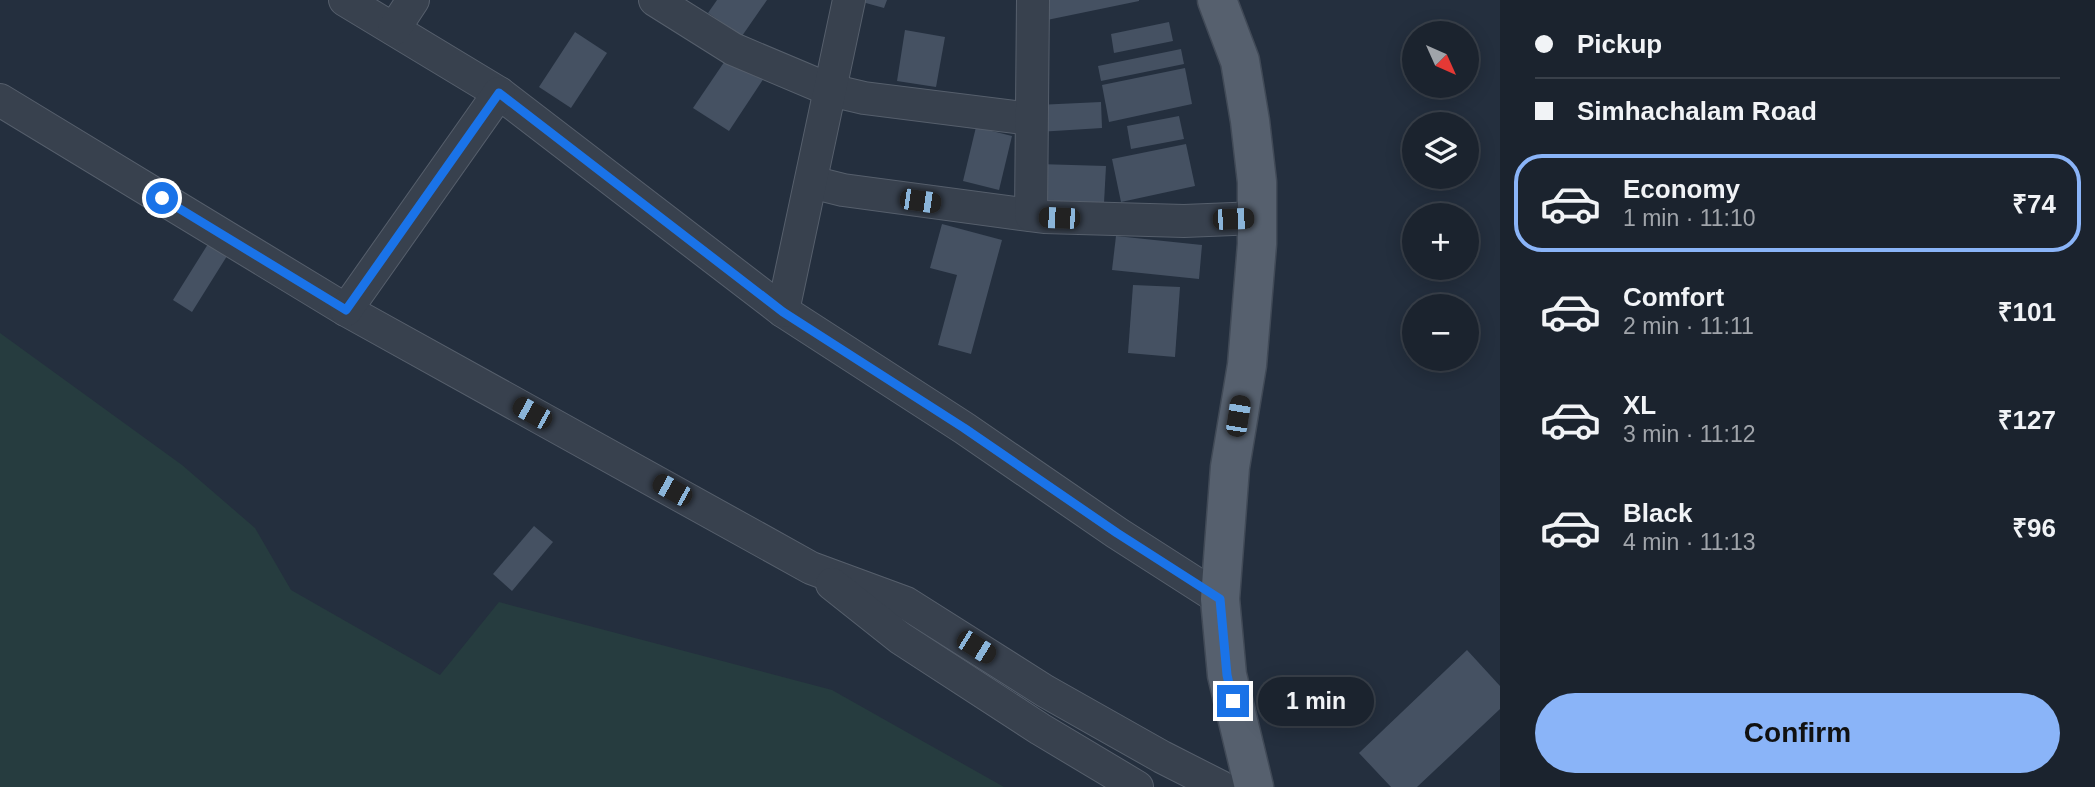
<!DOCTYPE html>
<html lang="en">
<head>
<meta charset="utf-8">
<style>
  :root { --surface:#1b232e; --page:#242b36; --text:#f1f3f6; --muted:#a0a4aa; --line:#39404a; --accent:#8ab4f8 }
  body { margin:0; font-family:Helvetica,sans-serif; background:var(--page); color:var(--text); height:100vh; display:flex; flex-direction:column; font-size:26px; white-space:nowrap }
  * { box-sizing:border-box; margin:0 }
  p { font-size:23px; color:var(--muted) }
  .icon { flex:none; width:38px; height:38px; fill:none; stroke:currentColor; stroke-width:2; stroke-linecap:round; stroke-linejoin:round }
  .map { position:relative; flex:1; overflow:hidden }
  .side { display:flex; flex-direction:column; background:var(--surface); width:595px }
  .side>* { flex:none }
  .hud { display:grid; align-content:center; height:154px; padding:0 35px; background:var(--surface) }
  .needle { width:46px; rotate:135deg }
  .controls { position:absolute; left:1402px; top:21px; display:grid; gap:14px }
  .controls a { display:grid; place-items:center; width:77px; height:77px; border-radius:50%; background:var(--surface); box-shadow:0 4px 18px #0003,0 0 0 2px var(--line); font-size:35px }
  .end { position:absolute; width:32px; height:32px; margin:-16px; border:9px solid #1a73e8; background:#fff; box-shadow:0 0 0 4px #fff }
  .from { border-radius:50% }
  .bubble { position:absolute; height:49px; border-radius:24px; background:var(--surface); box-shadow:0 4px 18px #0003,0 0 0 2px var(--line); font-size:23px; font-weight:800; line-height:49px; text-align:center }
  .car { position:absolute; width:21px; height:42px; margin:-21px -10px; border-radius:9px; box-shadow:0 0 5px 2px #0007; background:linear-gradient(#222 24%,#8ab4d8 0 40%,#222 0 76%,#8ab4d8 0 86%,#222 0) }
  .hud b { display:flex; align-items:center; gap:24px; height:66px; font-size:26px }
  .hud b+b { border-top:2px solid var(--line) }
  .hud i { width:18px; height:18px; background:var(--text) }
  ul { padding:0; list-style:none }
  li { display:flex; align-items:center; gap:21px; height:98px; margin:0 14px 10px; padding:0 21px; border:4px solid transparent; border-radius:28px }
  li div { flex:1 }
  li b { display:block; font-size:26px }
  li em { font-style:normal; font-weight:800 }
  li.selected { border-color:var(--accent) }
  li>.icon { width:63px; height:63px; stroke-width:1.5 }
  .cta { display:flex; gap:14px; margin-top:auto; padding:14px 35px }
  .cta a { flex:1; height:80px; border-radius:42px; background:var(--accent); color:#111; font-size:28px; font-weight:800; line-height:80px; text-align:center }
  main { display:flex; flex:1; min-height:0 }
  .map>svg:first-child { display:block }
</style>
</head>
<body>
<main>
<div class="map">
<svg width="1500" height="787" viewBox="0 0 1500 787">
  <rect width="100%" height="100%" fill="#242f3e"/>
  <polygon fill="#263c3f" points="0,333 182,465 255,528 291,590 440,675 499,602 832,690 1004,787 0,787"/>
  <g fill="#455162">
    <polygon points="717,0 767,0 742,36 708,13"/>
    <polygon points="855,0 887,0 884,8"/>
    <polygon points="1043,0 1139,0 1139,1 1047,20"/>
    <polygon points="1169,22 1173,41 1114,53 1111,34"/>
    <polygon points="905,30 945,37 936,87 897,81"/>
    <polygon points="575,32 607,53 571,108 539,87"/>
    <polygon points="1181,49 1184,64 1101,81 1098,66"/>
    <polygon points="729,55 764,78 729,131 693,108"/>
    <polygon points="1185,68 1192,104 1109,122 1102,85"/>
    <polygon points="1101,102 1102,128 1038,132 1037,105"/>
    <polygon points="1179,116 1184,139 1131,149 1127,126"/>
    <polygon points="976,127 1012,136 999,190 963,181"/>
    <polygon points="1186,144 1195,186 1121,202 1112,159"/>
    <polygon points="1038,164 1106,166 1104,203 1036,200"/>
    <polygon points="942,224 1002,240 971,354 938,345 957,275 930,268"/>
    <polygon points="1116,236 1202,245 1199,279 1112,270"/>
    <polygon points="208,244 227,256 192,312 173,300"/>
    <polygon points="1133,285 1180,287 1175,357 1128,353"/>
    <polygon points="534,526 553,542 512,591 493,574"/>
    <polygon points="1467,650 1500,686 1500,709 1417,787 1391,787 1359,753"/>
  </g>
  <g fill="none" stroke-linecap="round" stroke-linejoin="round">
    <g stroke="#565f6c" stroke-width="34">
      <g id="minor">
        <polyline points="345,0 499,93 783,311 964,428 1117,533 1220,599"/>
        <polyline points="655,0 733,49 830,90 864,98 1031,119"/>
        <polyline points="394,29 413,0"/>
        <polyline points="0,100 346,310 811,568 906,603 1045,691 1162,757 1221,787"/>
        <polyline points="811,182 843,190 1044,217 1184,221 1257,218"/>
        <polyline points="1031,215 1033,0"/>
        <polyline points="346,310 499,93"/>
        <polyline points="783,311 849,0"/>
        <polyline points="832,584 900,638 1040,729 1137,787"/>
      </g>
    </g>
    <g stroke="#414a57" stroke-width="41">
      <polyline id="major" points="1217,0 1240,61 1250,121 1257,182 1257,244 1247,365 1230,467 1220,599 1227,675 1254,787"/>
    </g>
    <use href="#minor" stroke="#38414e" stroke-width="32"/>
    <use href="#major" stroke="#56606e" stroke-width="38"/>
  </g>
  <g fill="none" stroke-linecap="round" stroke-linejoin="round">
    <polyline stroke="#1a73e8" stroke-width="9" points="162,198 346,310 499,93 783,312 964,428 1117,533 1220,599 1227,675 1233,701"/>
  </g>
</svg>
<div class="controls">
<a><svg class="needle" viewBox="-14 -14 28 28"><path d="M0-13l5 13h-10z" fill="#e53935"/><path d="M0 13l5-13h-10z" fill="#a0a4aa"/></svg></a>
<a><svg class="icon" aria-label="layers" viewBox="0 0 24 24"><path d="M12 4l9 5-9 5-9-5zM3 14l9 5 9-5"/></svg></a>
<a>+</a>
<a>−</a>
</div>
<i class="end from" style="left:162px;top:198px"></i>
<i class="end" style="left:1233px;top:701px"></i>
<div class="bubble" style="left:1258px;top:677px;width:116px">1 min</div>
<i class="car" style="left:920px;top:201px;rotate:98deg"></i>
<i class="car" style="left:1059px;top:218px;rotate:272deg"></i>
<i class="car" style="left:1233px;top:219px;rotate:88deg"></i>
<i class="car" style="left:532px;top:413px;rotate:299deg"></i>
<i class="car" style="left:1238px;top:416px;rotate:9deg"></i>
<i class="car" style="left:672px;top:490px;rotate:299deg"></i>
<i class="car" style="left:976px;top:647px;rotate:122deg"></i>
</div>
<section class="side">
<div class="hud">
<b><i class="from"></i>Pickup</b>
<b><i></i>Simhachalam Road</b>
</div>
<ul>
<li class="selected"><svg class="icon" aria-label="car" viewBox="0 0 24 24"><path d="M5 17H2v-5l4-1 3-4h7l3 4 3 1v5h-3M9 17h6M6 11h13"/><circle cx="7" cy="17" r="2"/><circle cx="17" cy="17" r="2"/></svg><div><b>Economy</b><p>1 min · 11:10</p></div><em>₹74</em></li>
<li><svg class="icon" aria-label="car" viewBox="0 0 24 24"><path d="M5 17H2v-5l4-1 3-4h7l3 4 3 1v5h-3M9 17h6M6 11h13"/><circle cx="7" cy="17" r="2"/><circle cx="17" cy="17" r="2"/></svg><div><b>Comfort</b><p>2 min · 11:11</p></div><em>₹101</em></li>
<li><svg class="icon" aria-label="car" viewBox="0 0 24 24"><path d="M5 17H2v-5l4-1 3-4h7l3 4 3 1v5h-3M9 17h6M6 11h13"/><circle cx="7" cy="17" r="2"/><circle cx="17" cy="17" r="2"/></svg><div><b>XL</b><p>3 min · 11:12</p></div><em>₹127</em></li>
<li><svg class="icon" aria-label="car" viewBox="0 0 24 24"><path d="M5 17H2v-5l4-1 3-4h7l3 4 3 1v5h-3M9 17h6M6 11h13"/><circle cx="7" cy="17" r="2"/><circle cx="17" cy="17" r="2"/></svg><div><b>Black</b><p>4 min · 11:13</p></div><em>₹96</em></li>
</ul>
<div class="cta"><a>Confirm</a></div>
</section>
</main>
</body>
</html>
